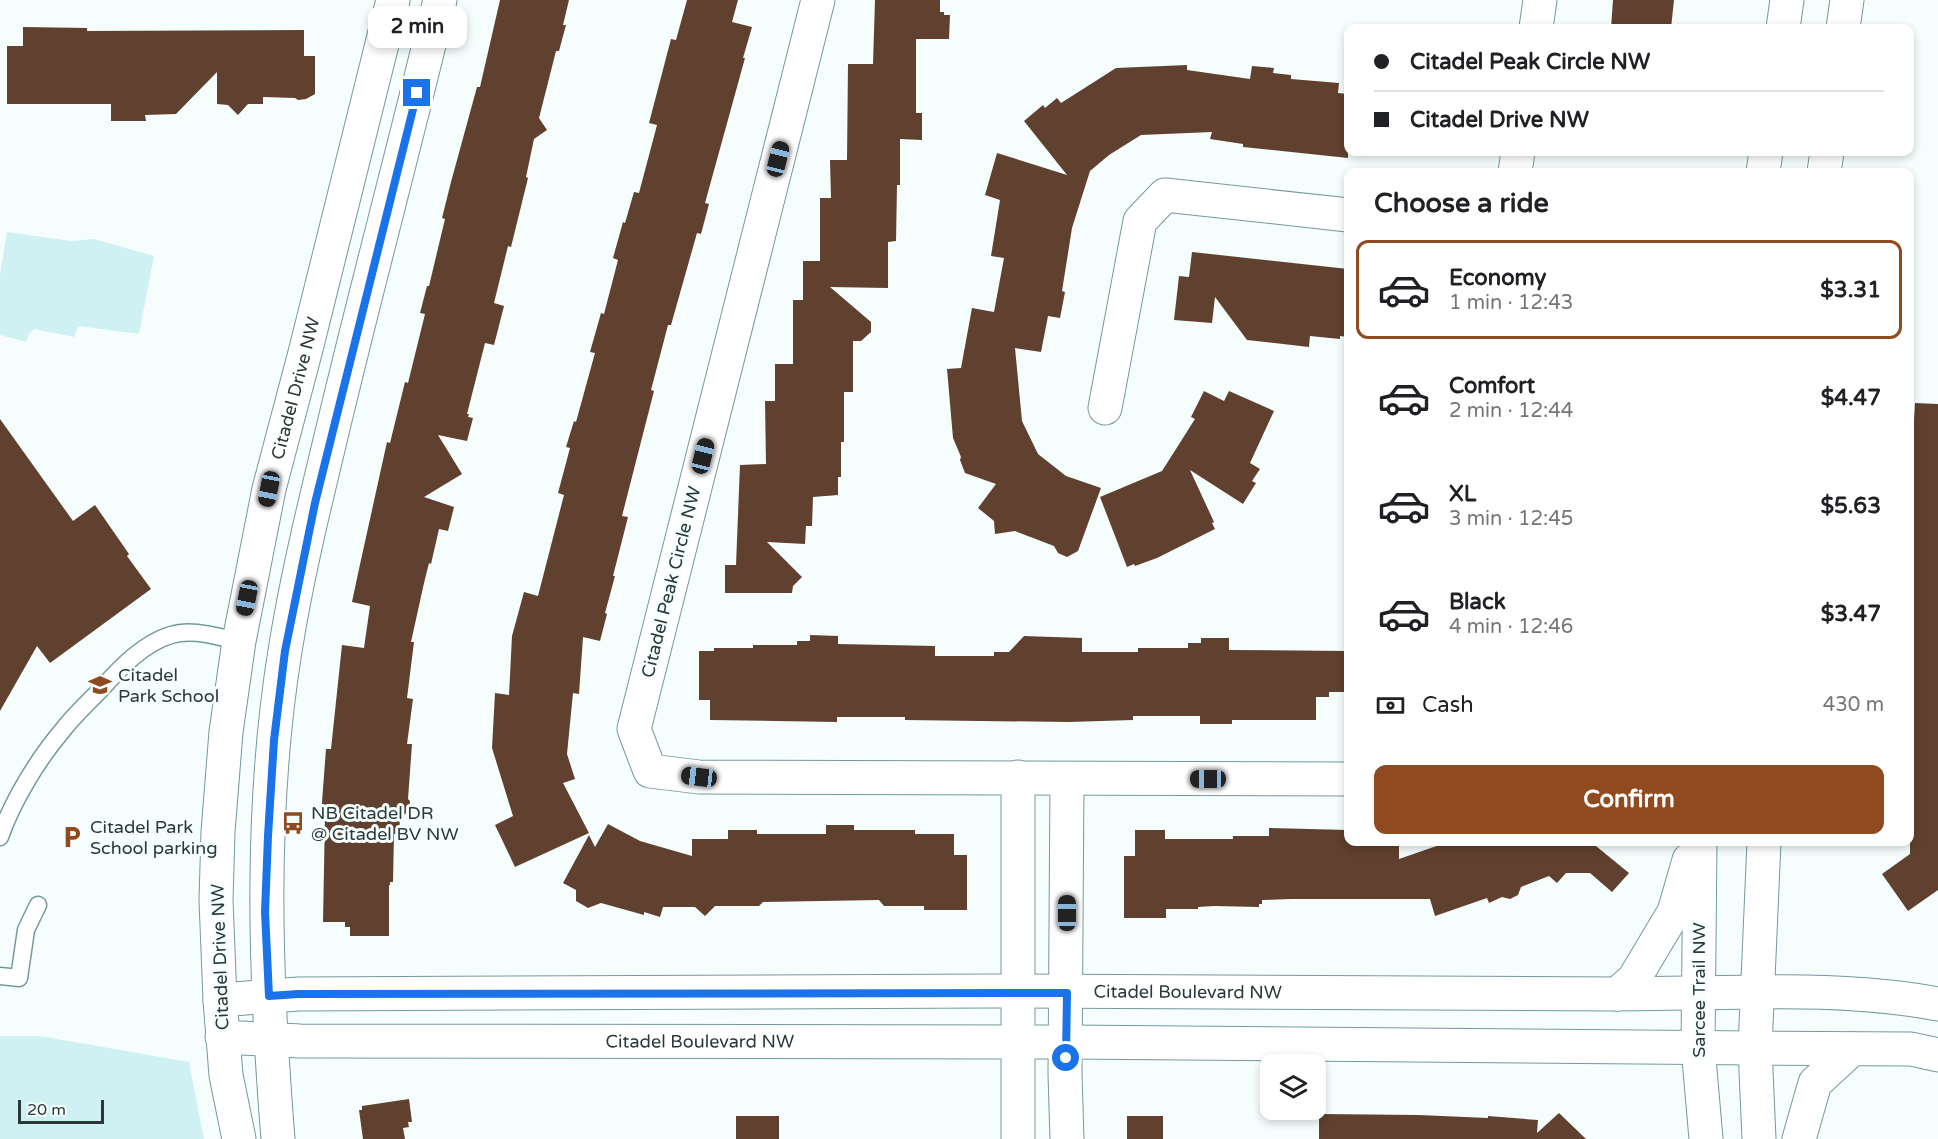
<!DOCTYPE html>
<html lang="en">
<head>
<meta charset="utf-8">
<style>
  :root { --surface:#fff; --page:#f6f6f6; --text:#202124; --muted:#757577; --line:#e0e0e0; --accent:#8f4b1f }
  body { margin:0; font-family:"Varela Round",sans-serif; background:var(--page); color:var(--text); height:100vh; display:flex; flex-direction:column; font-size:22px; white-space:nowrap }
  * { box-sizing:border-box; margin:0 }
  p { font-size:20px; color:var(--muted) }
  .icon { flex:none; width:33px; height:33px; fill:none; stroke:currentColor; stroke-width:2; stroke-linecap:round; stroke-linejoin:round }
  .map { position:relative; flex:1; overflow:hidden }
  .side { position:absolute; left:1344px; top:168px; width:570px; height:678px; display:flex; flex-direction:column; background:var(--surface); border-radius:12px; box-shadow:0 3px 9px #0003 }
  .side>* { flex:none }
  .guide { position:absolute; left:1344px; top:24px; width:570px; height:132px; border-radius:12px; box-shadow:0 3px 9px #0003; display:grid; align-content:center; height:132px; padding:0 30px; background:var(--surface) }
  .fabs { position:absolute; left:1260px; top:1054px; display:grid; gap:12px }
  .fabs a { display:grid; place-items:center; width:66px; height:66px; border-radius:12px; background:var(--surface); box-shadow:0 3px 9px #0003; font-size:30px }
  .scale { position:absolute; left:18px; bottom:15px; width:86px; box-sizing:border-box; padding-left:6px; border:3px solid #29393a; border-top:0; font-size:16px; line-height:21px; white-space:nowrap; color:#29393a; -webkit-text-stroke:4px #f5fdfd; paint-order:stroke }
  .end { position:absolute; width:27px; height:27px; margin:-14px; border:8px solid #1a73e8; background:#fff; box-shadow:0 0 0 3px #fff }
  .from { border-radius:50% }
  .bubble { position:absolute; height:42px; border-radius:12px; background:var(--surface); box-shadow:0 3px 9px #0003; font-size:20px; font-weight:700; line-height:42px; text-align:center }
  .car { position:absolute; width:18px; height:36px; margin:-18px -9px; border-radius:8px; box-shadow:0 0 4px 2px #0007; background:linear-gradient(#222 24%,#8ab4d8 0 40%,#222 0 76%,#8ab4d8 0 86%,#222 0) }
  .guide b { display:flex; align-items:center; gap:21px; height:57px; font-size:22px }
  .guide b+b { border-top:2px solid var(--line) }
  .guide i { width:15px; height:15px; background:var(--text) }
  ul { padding:0; list-style:none }
  li { display:flex; align-items:center; gap:18px; height:99px; margin:0 12px 9px; padding:0 18px; border:3px solid transparent; border-radius:12px }
  li div { flex:1 }
  li b { display:block; font-size:22px }
  li em { font-style:normal; font-weight:700 }
  li.active { border-color:var(--accent) }
  li>.icon { width:54px; height:54px; stroke-width:1.5 }
  h2 { padding:0 30px; font-size:27px; line-height:72px }
  .pay { display:flex; align-items:center; gap:15px; height:66px; padding:0 30px; font-size:22px }
  .pay p { margin-inline-start:auto }
  .primary-button { display:flex; gap:12px; margin-top:auto; padding:12px 30px }
  .primary-button a { flex:1; height:69px; border-radius:12px; background:var(--accent); color:#fff; font-size:24px; font-weight:700; line-height:69px; text-align:center }
  .map>svg:first-child { display:block }
</style>
</head>
<body>
<div class="map">
<svg width="1938" height="1139" viewBox="0 0 1938 1139">
  <rect width="100%" height="100%" fill="#f5fdfd"/>
  <g fill="#d0f1f4">
    <polygon points="7,232 71,241 94,239 154,256 139,334 78,326 74,337 34,329 29,334 26,342 0,335 0,275"/>
    <polygon points="0,1036 40,1036 189,1062 204,1139 0,1139"/>
  </g>
  <g fill="#60402e">
    <polygon points="500,0 569,0 563,25 566,25 559,51 556,51 539,118 547,130 534,139 526,177 528,178 511,247 508,246 494,303 504,306 494,345 485,343 467,414 469,414 468,417 473,418 467,441 438,435 462,474 424,497 454,507 448,531 439,529 431,564 429,563 424,583 411,642 414,642 407,698 413,699 407,744 412,744 408,799 410,801 409,811 400,818 399,834 394,834 393,882 390,882 390,885 389,885 389,936 350,936 350,927 345,927 345,922 323,922 325,815 321,815 326,749 331,749 342,645 364,648 370,606 352,602 359,569 387,442 390,443 405,382 408,383 425,314 420,313 427,286 429,286 445,219 442,218 451,182 477,87 480,87"/>
    <polygon points="687,0 738,0 732,22 752,27 743,58 745,58 705,203 709,204 701,234 697,233 671,325 668,325 651,390 654,391 622,516 628,517 613,576 615,576 605,613 607,614 600,641 583,637 579,694 573,693 567,754 575,779 563,783 589,833 515,867 495,825 513,816 492,748 495,693 509,695 512,636 524,592 538,596 564,495 558,493 570,448 566,447 574,421 576,422 595,353 590,352 601,313 604,314 618,260 613,258 623,222 625,223 634,192 639,193 657,125 649,123 671,39 676,40"/>
    <polygon points="875,0 940,0 940,12 944,12 944,15 950,15 949,39 916,39 916,113 922,113 922,140 900,139 900,185 897,185 896,241 888,242 888,288 830,287 871,322 871,332 861,341 853,341 853,392 844,392 844,442 841,442 841,477 838,477 838,495 813,497 812,526 806,526 805,544 767,542 802,577 793,586 792,593 725,593 725,565 736,565 740,465 766,464 765,401 775,401 775,364 793,364 793,300 803,300 803,261 820,261 820,198 831,198 830,160 847,160 848,64 873,64"/>
    <polygon points="1613,0 1674,0 1671,28 1611,28"/>
    <polygon points="23,27 87,28 87,31 304,30 304,56 315,56 315,94 306,99 298,100 295,98 263,97 263,104 248,104 238,115 228,105 217,104 217,72 176,114 145,115 146,121 111,121 111,104 7,104 7,46 23,46"/>
    <polygon points="1187,65 1187,70 1250,79 1252,66 1274,68 1273,73 1291,75 1291,79 1339,83 1338,93 1348,94 1348,158 1243,147 1243,144 1210,139 1212,132 1141,135 1109,155 1090,171 1072,228 1062,291 1065,292 1060,318 1048,316 1041,352 1015,348 1022,421 1038,454 1066,476 1101,488 1078,551 1067,557 1058,553 1054,546 1015,531 995,534 994,521 978,508 996,484 965,473 960,460 961,457 953,438 947,369 961,368 972,308 994,312 1004,258 991,256 1000,200 985,195 997,153 1067,175 1024,121 1043,105 1045,108 1057,98 1061,103 1116,68"/>
    <polygon points="1192,252 1348,269 1348,337 1340,336 1340,339 1310,336 1309,347 1247,340 1215,297 1212,323 1174,320 1179,276 1189,277"/>
    <polygon points="1204,391 1224,401 1229,391 1274,411 1250,463 1260,469 1252,481 1256,483 1243,504 1190,470 1214,522 1212,523 1215,529 1157,558 1135,566 1134,564 1127,567 1100,497 1162,471 1195,419 1191,417"/>
    <polygon points="1915,403 1938,404 1938,890 1908,911 1882,874 1910,854 1910,476 1911,476"/>
    <polygon points="0,419 73,521 95,505 129,554 127,556 151,589 50,663 37,646 0,711"/>
    <polygon points="810,635 838,636 838,644 935,646 935,656 994,656 994,652 1009,652 1024,636 1082,638 1082,652 1138,652 1138,648 1188,648 1188,643 1201,643 1201,638 1229,638 1229,650 1348,651 1348,692 1329,692 1329,697 1316,697 1316,720 1232,720 1232,724 1200,724 1200,716 1133,716 1133,720 1069,722 905,720 905,717 837,717 837,722 710,720 710,700 699,700 699,651 714,651 714,648 753,648 753,645 797,645 797,641 810,641"/>
    <polygon points="608,824 640,841 692,856 692,839 728,839 728,830 757,830 757,834 826,834 826,825 854,825 854,830 915,830 915,834 954,834 954,855 967,855 967,910 924,910 924,906 884,906 879,900 763,902 759,906 715,906 705,916 695,907 663,907 660,917 644,912 644,915 601,903 588,908 576,901 576,890 563,883 589,835 595,847"/>
    <polygon points="1269,828 1348,830 1348,842 1399,842 1399,859 1448,842 1591,842 1629,873 1612,892 1590,873 1566,873 1557,883 1549,876 1521,887 1518,895 1510,899 1502,897 1489,903 1487,898 1435,916 1430,899 1291,899 1262,900 1262,904 1259,904 1259,907 1214,906 1198,907 1198,909 1166,909 1166,918 1124,918 1124,856 1135,856 1135,830 1165,830 1165,839 1233,839 1233,836 1269,836"/>
    <polygon points="409,1099 412,1122 408,1122 409,1127 403,1128 405,1139 363,1139 359,1110 362,1110 362,1106"/>
    <polygon points="1559,1113 1586,1139 1319,1139 1319,1114 1419,1115 1488,1118 1488,1116 1538,1120 1537,1133"/>
    <rect x="736" y="1116" width="43" height="23"/>
    <rect x="1127" y="1116" width="36" height="23"/>
  </g>
  <g fill="none" stroke-linecap="round" stroke-linejoin="round">
    <g stroke="#74999c" stroke-width="19">
      <g id="service">
        <path d="M 0,837 C 12,802 38,759 62,731 C 74,715 89,702 103,687 C 121,667 144,643 171,635 C 193,628 217,637 239,641"/>
        <polyline points="0,976 19,978 26,930 38,905"/>
      </g>
    </g>
    <g stroke="#74999c" stroke-width="35">
      <g id="minor">
        <polyline points="818,0 634,729 650,771 699,777 1348,779"/>
        <polyline points="1536,28 1540,0"/>
        <polyline points="1515,172 1518,152"/>
        <polyline points="1105,408 1140,221 1165,195 1348,215"/>
        <path d="M 1758,992 C 1817,991 1880,993 1938,1004"/>
        <polyline points="1755,1048 1911,1049 1938,1055"/>
        <polyline points="1018,1139 1018,777"/>
        <polyline points="1067,1139 1065,1074 1067,779"/>
      </g>
    </g>
    <g stroke="#74999c" stroke-width="35">
      <g id="tertiary">
        <path id="s1" d="M 220,1000 L 298,994 L 992,991 L 1617,994 L 1758,992"/>
        <path id="s2" d="M 222,1037 L 300,1041 L 1067,1042 L 1755,1048"/>
        <path id="s3" d="M 239,1139 L 226,1075 L 220,1000 L 216,900 L 218,832 L 226,732 L 239,641 L 269,489 L 306,349 L 393,0"/>
        <path d="M 278,1139 C 265,977 259,812 285,651 C 297,575 316,499 334,424 C 368,282 406,141 440,0"/>
      </g>
    </g>
    <g stroke="#74999c" stroke-width="35">
      <g id="secondary">
        <polyline points="1783,28 1787,0"/>
        <polyline points="1843,28 1847,0"/>
        <polyline points="1763,172 1766,152"/>
        <polyline points="1824,172 1827,152"/>
        <polyline points="1700,842 1698,1047 1706,1139"/>
        <polyline points="1617,994 1634,979 1674,912 1689,860"/>
        <polyline points="1759,1139 1755,1048 1764,842"/>
        <polyline points="1799,1139 1815,1083 1852,1049"/>
      </g>
    </g>
    <use href="#service" stroke="#fff" stroke-width="16"/>
    <use href="#minor" stroke="#fff" stroke-width="33"/>
    <use href="#tertiary" stroke="#fff" stroke-width="33"/>
    <use href="#secondary" stroke="#fff" stroke-width="33"/>
  </g>
  <g fill="none" stroke-linecap="round" stroke-linejoin="round">
    <polyline stroke="#1a73e8" stroke-width="8" points="417,93 315,503 285,651 274,740 268,836 265,912 269,996 298,994 1067,993 1066,1058"/>
  </g>
  <defs>
    <g id="school-bare" transform="scale(1.8)"><path d="M0-5L7-2L0 1L-7-2ZM-4 1L0 2.5L4 1V4Q0 6-4 4Z" fill="#8f4b1f" stroke="#f5fdfd" stroke-width="2.5" paint-order="stroke"/></g>
    <g id="bus-bare" transform="scale(1.8)"><path d="M-5-6H5V4H4V6H2V4H-2V6H-4V4H-5ZM-3.5-4V0h7V-4ZM-3.5 1.2v1.5H-2V1.2ZM2 1.2v1.5H3.5V1.2Z" fill="#8f4b1f" stroke="#f5fdfd" stroke-width="2.5" paint-order="stroke"/></g>
    <g id="parking-bare" transform="scale(1.8)"><path d="M-3.5-5.5H1a3.5 3.5 0 0 1 0 7H-1V5.5H-3.5ZM-1-3.4V-.6H.8a1.4 1.4 0 0 0 0-2.8Z" fill="#8f4b1f" stroke="#f5fdfd" stroke-width="2.5" paint-order="stroke"/></g>
  </defs>
  <g fill-rule="evenodd">
    <use href="#school-bare" x="100" y="685"/>
    <use href="#bus-bare" x="293" y="823"/>
    <use href="#parking-bare" x="72" y="837"/>
  </g>
  <g text-anchor="middle" stroke-width="6" stroke-linejoin="round" paint-order="stroke">
    <g font-size="18" fill="#29393a" stroke="#f5fdfd">
      <text dy="6" stroke="none"><textPath href="#s3" startOffset="760">Citadel Drive NW</textPath></text>
      <text transform="translate(671 582) rotate(-76)" y="6">Citadel Peak Circle NW</text>
      <text transform="translate(220 957) rotate(-92)" y="6">Citadel Drive NW</text>
      <text transform="translate(1699 990) rotate(-90)" y="6">Sarcee Trail NW</text>
      <text dy="6" stroke="none"><textPath href="#s1" startOffset="968">Citadel Boulevard NW</textPath></text>
      <text dy="6" stroke="none"><textPath href="#s2" startOffset="478">Citadel Boulevard NW</textPath></text>
    </g>
    <g font-size="18" fill="#29393a" stroke="#f5fdfd" text-anchor="start">
      <text x="118" y="681">Citadel<tspan x="118" dy="21">Park School</tspan></text>
      <text x="311" y="819">NB Citadel DR<tspan x="311" dy="21">@ Citadel BV NW</tspan></text>
      <text x="90" y="833">Citadel Park<tspan x="90" dy="21">School parking</tspan></text>
    </g>
  </g>
</svg>
<div class="fabs">
<a><svg class="icon" aria-label="layers" viewBox="0 0 24 24"><path d="M12 4l9 5-9 5-9-5zM3 14l9 5 9-5"/></svg></a>
</div>
<div class="scale">20 m</div>
<i class="end from" style="left:1066px;top:1058px"></i>
<i class="end" style="left:417px;top:93px"></i>
<div class="bubble" style="left:368px;top:6px;width:99px">2 min</div>
<i class="car" style="left:778px;top:159px;rotate:14deg"></i>
<i class="car" style="left:703px;top:456px;rotate:14deg"></i>
<i class="car" style="left:269px;top:489px;rotate:191deg"></i>
<i class="car" style="left:247px;top:598px;rotate:191deg"></i>
<i class="car" style="left:699px;top:777px;rotate:277deg"></i>
<i class="car" style="left:1208px;top:779px;rotate:270deg"></i>
<i class="car" style="left:1067px;top:913px;rotate:0deg"></i>
<div class="guide">
<b><i class="from"></i>Citadel Peak Circle NW</b>
<b><i></i>Citadel Drive NW</b>
</div>
<section class="side">
<h2>Choose a ride</h2>
<ul>
<li class="active"><svg class="icon" aria-label="car" viewBox="0 0 24 24"><path d="M5 17H2v-5l4-1 3-4h7l3 4 3 1v5h-3M9 17h6M6 11h13"/><circle cx="7" cy="17" r="2"/><circle cx="17" cy="17" r="2"/></svg><div><b>Economy</b><p>1 min · 12:43</p></div><em>$3.31</em></li>
<li><svg class="icon" aria-label="car" viewBox="0 0 24 24"><path d="M5 17H2v-5l4-1 3-4h7l3 4 3 1v5h-3M9 17h6M6 11h13"/><circle cx="7" cy="17" r="2"/><circle cx="17" cy="17" r="2"/></svg><div><b>Comfort</b><p>2 min · 12:44</p></div><em>$4.47</em></li>
<li><svg class="icon" aria-label="car" viewBox="0 0 24 24"><path d="M5 17H2v-5l4-1 3-4h7l3 4 3 1v5h-3M9 17h6M6 11h13"/><circle cx="7" cy="17" r="2"/><circle cx="17" cy="17" r="2"/></svg><div><b>XL</b><p>3 min · 12:45</p></div><em>$5.63</em></li>
<li><svg class="icon" aria-label="car" viewBox="0 0 24 24"><path d="M5 17H2v-5l4-1 3-4h7l3 4 3 1v5h-3M9 17h6M6 11h13"/><circle cx="7" cy="17" r="2"/><circle cx="17" cy="17" r="2"/></svg><div><b>Black</b><p>4 min · 12:46</p></div><em>$3.47</em></li>
</ul>
<div class="pay"><svg class="icon" aria-label="cash" viewBox="0 0 24 24"><path d="M3 7h18v10H3z"/><circle cx="12" cy="12" r="2"/></svg>Cash<p>430 m</p></div>
<div class="primary-button"><a>Confirm</a></div>
</section>
</div>
</body>
</html>
